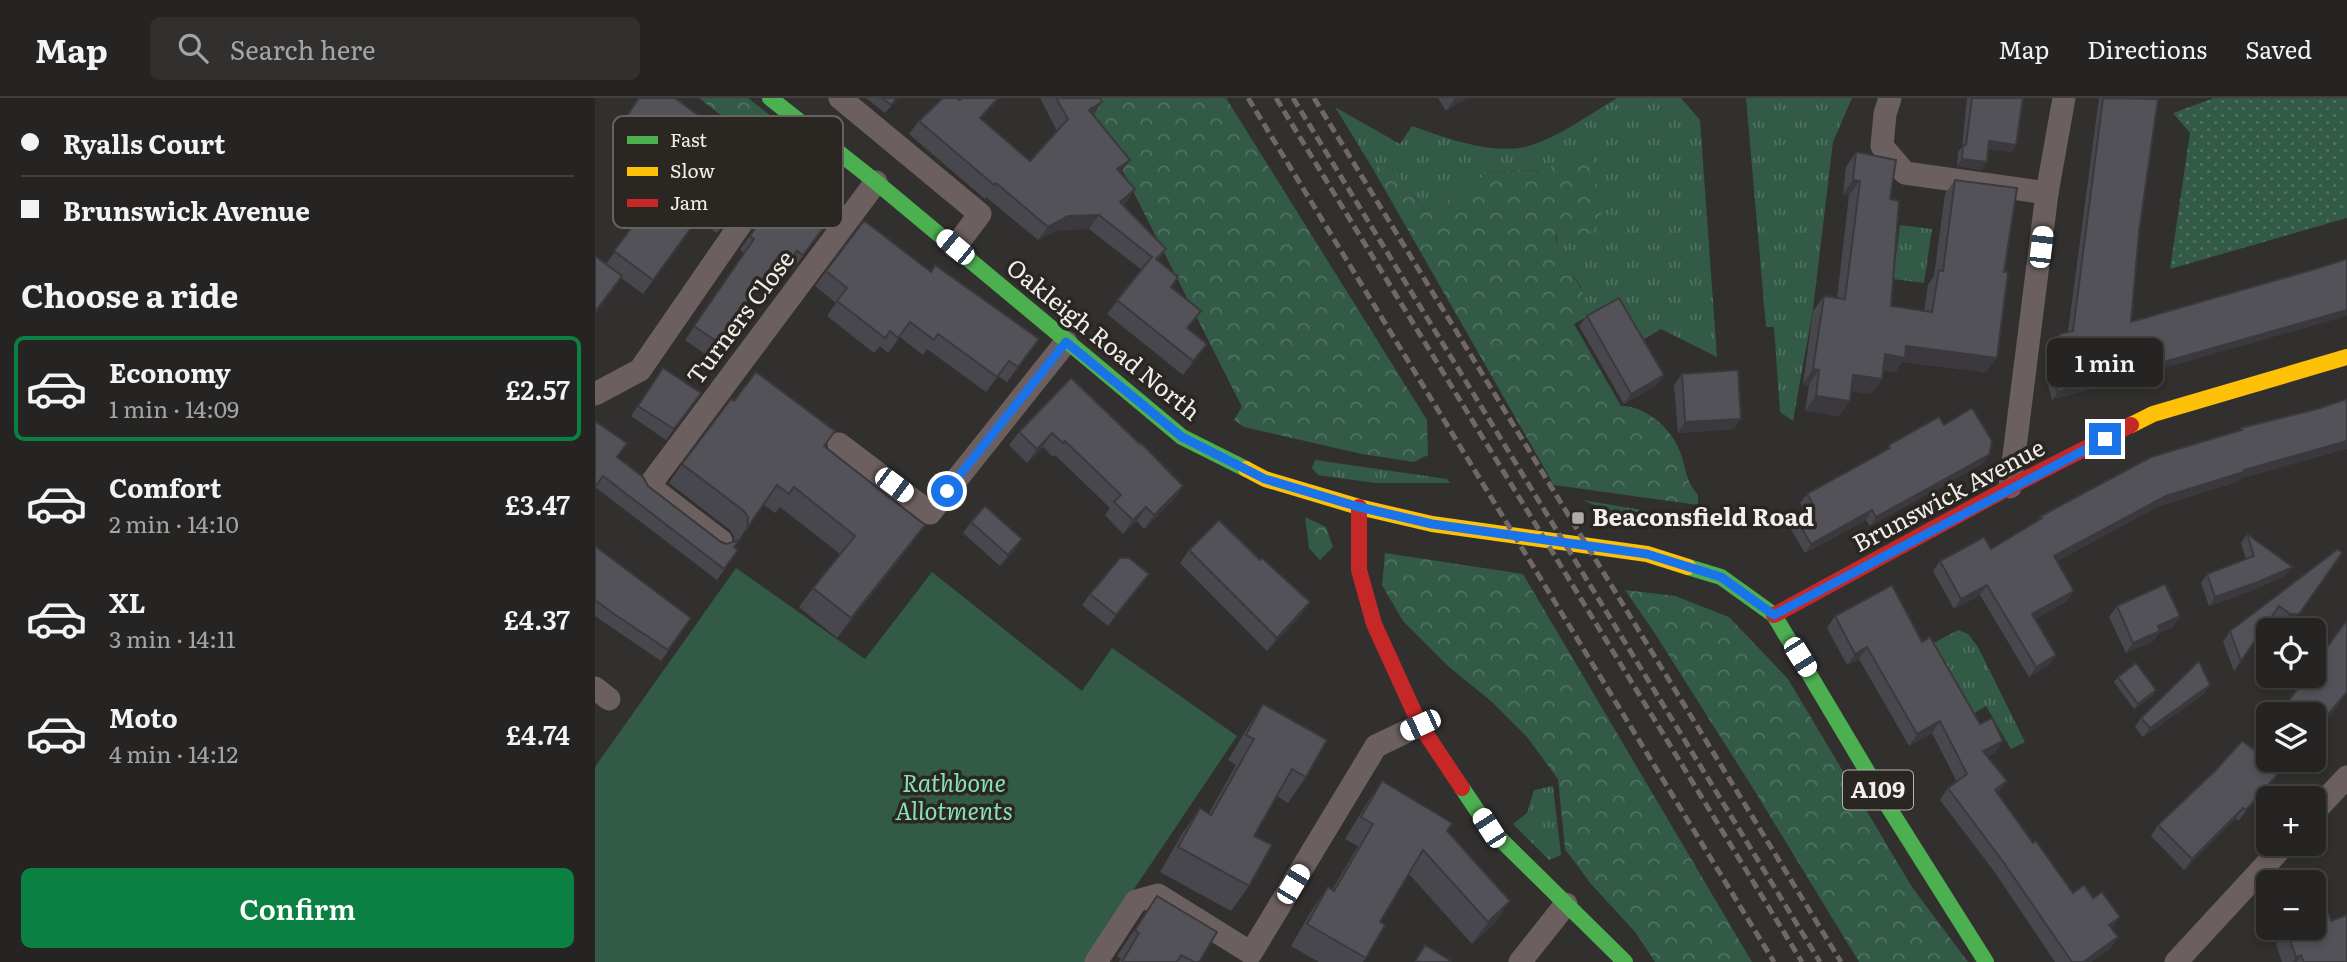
<!DOCTYPE html>
<html lang="en">
<head>
<meta charset="utf-8">
<style>
  :root { --surface:#262422; --page:#32302f; --text:#f1f3f6; --muted:#a4a4a5; --line:#424140; --accent:#0b8043 }
  body { margin:0; font-family:Literata,serif; background:var(--page); color:var(--text); height:100vh; display:flex; flex-direction:column; font-size:26px; white-space:nowrap }
  * { box-sizing:border-box; margin:0 }
  p { font-size:23px; color:var(--muted) }
  .icon { flex:none; width:38px; height:38px; fill:none; stroke:currentColor; stroke-width:2; stroke-linecap:round; stroke-linejoin:round }
  .map { position:relative; flex:1; overflow:hidden }
  .sheet { display:flex; flex-direction:column; background:var(--surface); width:595px }
  .sheet>* { flex:none }
  .banner { display:grid; align-content:center; height:154px; padding:0 21px; background:var(--surface) }
  .controls { position:absolute; left:1661px; top:520px; display:grid; gap:14px }
  .controls a { display:grid; place-items:center; width:70px; height:70px; border-radius:10px; background:var(--surface); box-shadow:0 4px 10px #0003,0 0 0 2px var(--line); font-size:35px }
  .end { position:absolute; width:32px; height:32px; margin:-16px; border:9px solid #1a73e8; background:#fff; box-shadow:0 0 0 4px #fff }
  .from { border-radius:50% }
  .bubble { position:absolute; height:49px; border-radius:10px; background:var(--surface); box-shadow:0 4px 10px #0003,0 0 0 2px var(--line); font-size:23px; font-weight:600; line-height:49px; text-align:center }
  .car { position:absolute; width:21px; height:42px; margin:-21px -10px; border-radius:9px; box-shadow:0 0 5px 2px #0007; background:linear-gradient(#fff 24%,#345 0 40%,#fff 0 76%,#345 0 86%,#fff 0) }
  .banner b { display:flex; align-items:center; gap:24px; height:66px; font-size:26px }
  .banner b+b { border-top:2px solid var(--line) }
  .banner i { width:18px; height:18px; background:var(--text) }
  ul { padding:0; list-style:none }
  li { display:flex; align-items:center; gap:21px; height:105px; margin:0 14px 10px; padding:0 7px; border:4px solid transparent; border-radius:10px }
  li div { flex:1 }
  li b { display:block; font-size:26px }
  li em { font-style:normal; font-weight:600 }
  li.on { border-color:var(--accent) }
  li>.icon { width:63px; height:63px; stroke-width:1.5 }
  h2 { padding:0 21px; font-size:32px; line-height:84px }
  .cta { display:flex; gap:14px; margin-top:auto; padding:14px 21px }
  .cta a { flex:1; height:80px; border-radius:10px; background:var(--accent); color:#fff; font-size:28px; font-weight:600; line-height:80px; text-align:center }
  header { display:flex; align-items:center; gap:42px; box-sizing:border-box; height:98px; padding:0 35px; background:var(--surface); border-bottom:2px solid var(--line) }
  header strong { font-size:33px }
  nav { display:flex; gap:38px; margin-inline-start:auto; font-size:24px }
  .search { width:490px; height:63px; background:var(--page); display:flex; align-items:center; gap:18px; box-sizing:border-box; padding:0 24px; border-radius:10px; color:var(--muted); font-size:26px }
  main { display:flex; flex:1; min-height:0 }
  .map>svg:first-child { display:block }
</style>
</head>
<body>
<header>
<strong>Map</strong>
<div class="search"><svg class="icon" aria-label="search" viewBox="0 0 24 24"><circle cx="10" cy="10" r="6"/><path d="M15 15l6 6"/></svg>Search here</div>
<nav><a>Map</a><a>Directions</a><a>Saved</a></nav>
</header>
<main>
<section class="sheet">
<div class="banner">
<b><i class="from"></i>Ryalls Court</b>
<b><i></i>Brunswick Avenue</b>
</div>
<h2>Choose a ride</h2>
<ul>
<li class="on"><svg class="icon" aria-label="car" viewBox="0 0 24 24"><path d="M5 17H2v-5l4-1 3-4h7l3 4 3 1v5h-3M9 17h6M6 11h13"/><circle cx="7" cy="17" r="2"/><circle cx="17" cy="17" r="2"/></svg><div><b>Economy</b><p>1 min · 14:09</p></div><em>£2.57</em></li>
<li><svg class="icon" aria-label="car" viewBox="0 0 24 24"><path d="M5 17H2v-5l4-1 3-4h7l3 4 3 1v5h-3M9 17h6M6 11h13"/><circle cx="7" cy="17" r="2"/><circle cx="17" cy="17" r="2"/></svg><div><b>Comfort</b><p>2 min · 14:10</p></div><em>£3.47</em></li>
<li><svg class="icon" aria-label="car" viewBox="0 0 24 24"><path d="M5 17H2v-5l4-1 3-4h7l3 4 3 1v5h-3M9 17h6M6 11h13"/><circle cx="7" cy="17" r="2"/><circle cx="17" cy="17" r="2"/></svg><div><b>XL</b><p>3 min · 14:11</p></div><em>£4.37</em></li>
<li><svg class="icon" aria-label="car" viewBox="0 0 24 24"><path d="M5 17H2v-5l4-1 3-4h7l3 4 3 1v5h-3M9 17h6M6 11h13"/><circle cx="7" cy="17" r="2"/><circle cx="17" cy="17" r="2"/></svg><div><b>Moto</b><p>4 min · 14:12</p></div><em>£4.74</em></li>
</ul>
<div class="cta"><a>Confirm</a></div>
</section>
<div class="map">
<svg width="1752" height="864" viewBox="0 0 1752 864">
  <defs>
    <pattern id="grass-tufts" width="24" height="20" patternUnits="userSpaceOnUse" patternTransform="scale(1.75)"><rect width="24" height="20" fill="#325a47"/><path d="M3 7l-1-3M5 7V3M7 7l1-3M15 17l-1-3M17 17v-4M19 17l1-3" fill="none" stroke="#507262"/></pattern>
    <pattern id="forest-crowns" width="20" height="18" patternUnits="userSpaceOnUse" patternTransform="scale(1.75)"><rect width="20" height="18" fill="#325a47"/><path d="M2 6a3 3 0 1 1 6 0M12 15a3 3 0 1 1 6 0" fill="none" stroke="#507262"/></pattern>
    <pattern id="park-dots" width="8" height="8" patternUnits="userSpaceOnUse" patternTransform="scale(1.75)"><rect width="8" height="8" fill="#325a47"/><path d="M2 2h.1M6 6h.1" fill="none" stroke="#507262" stroke-width="1.8" stroke-linecap="round"/></pattern>
  </defs>
  <rect width="100%" height="100%" fill="#32302e"/>
  <g fill="url(#grass-tufts)">
    <path d="M 1022,0 L 1086,0 L 1105,22 L 1122,259 L 1066,231 L 1046,243 L 1020,203 L 979,226 L 986,189 L 964,154 L 950,73 L 922,72 L 893,75 L 855,101 L 830,113 L 805,81 L 789,68 L 778,71 L 740,9 L 805,46 L 817,28 C 851,40 901,59 937,47 C 967,37 995,16 1022,0 Z"/>
    <polygon points="1151,0 1257,0 1238,44 1218,211 1198,323 1185,314 1179,229 1171,229"/>
    <polygon points="1305,127 1337,131 1329,185 1298,181"/>
    <polygon points="720,362 852,381 855,385 780,385 723,377 717,370"/>
    <polygon points="987,402 1082,418 1080,432 1047,427"/>
    <polygon points="1363,532 1373,536 1383,549 1430,644 1416,651 1391,608 1370,621 1331,549"/>
    <polygon points="958,688 966,757 954,762 918,726 932,715 939,692"/>
  </g>
  <g fill="url(#forest-crowns)">
    <polygon points="104,0 153,0 194,32 175,56"/>
    <polygon points="491,0 631,0 832,322 833,357 819,364 767,356 649,329 639,322 647,309"/>
    <path d="M 989,50 L 998,58 L 1007,119 L 991,140 L 960,137 C 966,164 983,179 992,205 L 979,226 L 1026,308 C 1048,307 1073,328 1082,347 C 1092,367 1088,380 1103,397 L 1103,407 L 959,387 L 778,71 L 789,67 L 805,81 L 830,113 L 855,101 L 893,75 L 922,72 L 950,73 Z"/>
    <polygon points="710,419 731,429 738,449 725,462 714,450"/>
    <polygon points="790,455 928,476 1157,864 1060,864 1041,835 996,786 970,751 963,681 932,639 897,604 853,568 808,523 787,487"/>
    <polygon points="1030,492 1080,498 1134,519 1193,581 1317,789 1373,864 1264,864 1161,695 1059,534"/>
  </g>
  <polygon fill="url(#park-dots)" points="1619,0 1752,0 1752,120 1575,171 1595,35 1578,15"/>
  <polygon fill="#325a47" points="141,470 270,561 337,474 487,593 517,550 642,638 490,864 0,864 0,669"/>
  <g fill="none" stroke-linecap="round" stroke-linejoin="round">
    <g stroke="#6c5f5f" stroke-width="23">
      <polyline points="245,0 385,116 360,149"/>
      <polyline points="1295,0 1290,16 1287,48 1310,75 1452,95"/>
      <polyline points="0,296 45,272 212,30"/>
      <polyline points="244,346 335,415 471,244"/>
      <polyline points="1415,389 1452,95 1469,0"/>
      <polyline points="126,443 54,388 281,84"/>
      <polyline points="0,590 14,601"/>
      <polyline points="1718,715 1752,679"/>
      <polyline points="501,864 541,803 563,797 656,855 781,648 825,627"/>
      <polyline points="925,864 971,806"/>
      <polyline points="1581,864 1690,746"/>
    </g>
    <g stroke="#4caf50" stroke-width="16">
      <polyline points="175,0 281,84 587,339 651,371"/>
      <polyline points="1093,469 1126,479 1179,517 1294,710 1391,864"/>
      <polyline points="867,690 894,730 1030,864"/>
    </g>
    <g stroke="#ffc107" stroke-width="16">
      <polyline points="1536,327 1558,316 1752,259"/>
      <polyline points="651,371 670,381 764,409 837,426 1052,456 1093,469"/>
    </g>
    <g stroke="#c62828" stroke-width="16">
      <polyline points="764,409 764,472 779,526 825,627 867,690"/>
      <polyline points="1179,517 1415,389 1536,327"/>
    </g>
    <g stroke="#706868" stroke-width="5" stroke-dasharray="10 5" stroke-linecap="butt">
      <polyline points="653,0 1179,864"/>
      <polyline points="681,0 1207,864"/>
      <polyline points="698,0 1225,864"/>
      <polyline points="719,0 1246,864"/>
    </g>
  </g>
  <g fill="#48474d">
    <polygon points="44,0 170,67 122,135 103,121 48,196 26,180 11,166 65,90 41,72 50,59 19,36"/>
    <polygon points="271,0 303,0 290,15"/>
    <polygon points="445,0 505,0 507,4 498,17 526,75 540,91 528,107 571,151 563,162 583,179 576,189 593,231 612,246 588,277 512,216 547,172 494,131 463,132 443,142 391,99 390,101 314,36 324,23 386,21 435,63 462,33"/>
    <polygon points="843,0 872,0 851,13"/>
    <polygon points="1372,0 1428,0 1421,47 1416,54 1393,51 1387,72 1362,68 1363,54 1367,49"/>
    <polygon points="1504,0 1557,0 1536,224 1457,302 1452,282 1459,245 1465,236 1473,234"/>
    <polygon points="1261,54 1295,101 1296,208 1329,213 1333,187 1339,178 1350,96 1360,82 1391,274 1307,264 1300,274 1288,272 1287,281 1276,296 1256,293 1244,318 1210,313 1214,287 1208,286 1218,213 1229,198 1242,200 1254,97 1248,96 1251,69"/>
    <polygon points="192,84 235,122 198,171 192,167 184,179 174,172 148,209 155,213 120,263 90,242 150,155 145,152"/>
    <polygon points="231,173 444,241 412,284 403,278 391,294 332,251 328,257 305,239 293,255 285,248 279,255 232,218 241,205 220,188"/>
    <polygon points="992,218 1061,288 1029,306 984,228"/>
    <polygon points="68,270 106,295 71,342 36,318"/>
    <polygon points="1087,276 1139,331 1083,335 1079,287"/>
    <polygon points="476,280 588,388 579,401 549,431 542,423 528,436 510,417 515,410 460,357 458,359 448,349 432,365 414,347 424,334"/>
    <polygon points="1349,327 1387,366 1275,428 1271,422 1210,455 1194,428 1200,419 1210,413 1205,405 1212,396 1291,352 1294,347"/>
    <polygon points="1646,330 1644,381 1642,384 1564,408 1461,463 1472,503 1440,521 1461,557 1454,567 1434,579 1385,497 1359,511 1338,473 1345,463 1396,451 1443,422 1446,418 1644,332"/>
    <polygon points="230,348 330,427 316,447 242,540 204,509 218,490 245,456 185,409 180,415 168,406 139,449 136,463 122,482 0,389 22,359 53,388 126,444 132,446 139,444 139,438 135,432 74,385 87,366"/>
    <polygon points="376,424 420,452 405,468 368,435"/>
    <polygon points="1652,436 1691,477 1656,493 1614,508 1606,485 1612,476 1651,461 1646,445"/>
    <polygon points="0,448 96,520 66,563 0,518"/>
    <polygon points="1743,451 1696,526 1687,526 1676,519 1639,573 1628,544 1635,533"/>
    <polygon points="594,452 665,462 715,504 705,518 672,553 585,465"/>
    <polygon points="554,476 513,528 487,507 495,496"/>
    <polygon points="1522,508 1578,529 1564,535 1558,543 1531,555 1514,519"/>
    <polygon points="1240,518 1327,544 1385,626 1408,643 1399,655 1393,658 1404,694 1402,696 1438,745 1478,795 1517,830 1523,839 1515,851 1496,864 1460,864 1401,776 1345,702 1353,690 1362,684 1337,635 1314,648 1264,561 1252,567 1232,530"/>
    <polygon points="1523,579 1558,598 1539,611 1519,584"/>
    <polygon points="1615,587 1609,596 1548,639 1540,629 1546,620"/>
    <polygon points="668,606 711,679 693,705 682,698 659,738 654,788 636,813 565,774 587,736 605,710 614,715 641,667 633,662 651,632"/>
    <polygon points="1658,651 1673,662 1696,662 1643,723 1641,720 1589,772 1556,738 1563,727"/>
    <polygon points="787,683 852,733 900,825 877,846 814,776 785,824 771,860 768,864 724,864 696,848 717,812 733,789 737,792 763,748 750,741 772,705"/>
    <polygon points="562,798 604,864 524,864 526,861 522,858"/>
    <polygon points="1736,823 1752,864 1687,864 1681,846 1691,831"/>
  </g>
  <g fill="#3b393e">
    <polygon points="403,0 405,0 375,34 385,20"/>
    <polygon points="860,0 872,0 851,13"/>
    <polygon points="507,4 498,18 494,12"/>
    <polygon points="1394,43 1421,47 1416,54 1388,51"/>
    <polygon points="1367,61 1392,64 1387,72 1362,68"/>
    <polygon points="535,62 526,75 522,71"/>
    <polygon points="1258,82 1265,83 1254,97 1248,96"/>
    <polygon points="540,91 531,105 515,118 525,104"/>
    <polygon points="504,117 494,131 463,132 443,142 453,129 473,118"/>
    <polygon points="1752,212 1752,218 1457,302 1463,294"/>
    <polygon points="612,246 603,260 588,277 598,263"/>
    <polygon points="1311,248 1402,260 1391,274 1307,264 1300,274 1280,270 1290,256"/>
    <polygon points="1218,271 1224,272 1214,287 1208,286"/>
    <polygon points="1069,277 1061,288 1029,306 1036,296"/>
    <polygon points="1258,277 1287,281 1276,296 1248,292"/>
    <polygon points="1221,298 1255,303 1244,318 1210,313"/>
    <polygon points="1146,321 1139,331 1083,335 1090,324"/>
    <polygon points="457,335 448,349 432,365 442,351"/>
    <polygon points="1752,343 1752,351 1644,381 1642,384 1564,408 1452,469 1459,458 1571,398 1649,372"/>
    <polygon points="1394,357 1387,366 1275,428 1281,419"/>
    <polygon points="588,388 579,401 549,431 559,417"/>
    <polygon points="551,409 542,423 528,436 538,422"/>
    <polygon points="1277,412 1271,422 1210,455 1216,446"/>
    <polygon points="330,427 316,447 242,540 256,520"/>
    <polygon points="427,441 420,452 405,468 413,457"/>
    <polygon points="1747,455 1696,526 1687,526 1695,516"/>
    <polygon points="1698,469 1691,477 1656,493 1614,508 1620,499"/>
    <polygon points="554,476 547,487 513,528 521,517"/>
    <polygon points="1392,487 1385,497 1359,511 1366,501"/>
    <polygon points="1479,493 1472,503 1430,526 1437,516"/>
    <polygon points="715,504 705,518 672,553 682,540"/>
    <polygon points="1585,518 1578,529 1564,535 1558,543 1531,555 1538,545 1563,528"/>
    <polygon points="1272,549 1264,561 1252,567 1260,556"/>
    <polygon points="1461,557 1454,567 1434,579 1441,569"/>
    <polygon points="1615,587 1609,596 1548,639 1555,630"/>
    <polygon points="1561,592 1558,598 1539,611 1543,606"/>
    <polygon points="1752,594 1739,613 1718,636 1718,634"/>
    <polygon points="1345,623 1337,635 1314,648 1322,636"/>
    <polygon points="1408,643 1399,655 1380,665 1388,653"/>
    <polygon points="1695,662 1696,662 1643,723 1651,712"/>
    <polygon points="1412,683 1404,694 1391,704 1400,692"/>
    <polygon points="1648,710 1641,720 1589,772 1597,761"/>
    <polygon points="915,803 900,825 877,846 893,824"/>
    <polygon points="1525,819 1517,830 1514,827"/>
    <polygon points="1523,839 1515,851 1496,864 1488,864"/>
    <polygon points="1706,857 1702,864 1698,864 1701,859"/>
  </g>
  <g fill="#545259" stroke="#3b393e" stroke-width="2">
    <polygon points="44,0 80,0 170,67 132,121 113,107 58,182 19,153 75,78 75,75 51,58 61,45 29,22"/>
    <polygon points="287,0 302,0 296,7"/>
    <polygon points="348,0 362,0 365,2 367,0 403,0 385,20 435,63 473,21 461,0 505,0 507,4 494,12 535,62 522,71 540,91 525,104 571,151 561,161 583,179 576,189 606,213 592,230 612,246 598,263 522,202 557,159 504,117 473,118 453,129 401,85 399,87 324,23"/>
    <polygon points="1377,0 1428,0 1421,47 1394,43 1392,64 1367,61 1368,47 1371,47"/>
    <polygon points="1508,0 1563,1 1544,134 1536,224 1720,171 1752,161 1752,212 1463,294 1458,274 1465,236 1478,233"/>
    <polygon points="1261,54 1301,62 1295,101 1304,103 1296,208 1337,214 1344,172 1348,173 1360,82 1422,90 1409,174 1413,174 1402,260 1311,248 1310,260 1290,256 1287,281 1258,277 1255,303 1221,298 1224,272 1218,271 1229,198 1250,201 1265,83 1258,82"/>
    <polygon points="204,80 245,108 208,157 202,153 194,165 184,158 148,209 155,213 130,249 99,228 159,141 155,138 192,84 198,88"/>
    <polygon points="268,124 271,124 336,174 340,167 444,241 423,269 414,263 402,279 343,236 339,242 315,224 303,240 295,233 290,240 242,203 252,190 231,173"/>
    <polygon points="0,158 27,178 0,214"/>
    <polygon points="1024,200 1069,277 1036,296 992,218"/>
    <polygon points="68,270 106,295 79,331 43,308"/>
    <polygon points="1143,272 1146,321 1090,324 1087,276"/>
    <polygon points="161,274 240,333 229,348 330,427 256,520 218,490 260,438 199,389 194,396 182,387 152,430 153,419 149,413 87,366 136,301 139,303"/>
    <polygon points="476,280 545,346 546,345 588,388 559,417 551,409 538,422 519,404 526,397 470,343 468,345 457,335 442,351 424,334"/>
    <polygon points="1752,301 1752,343 1649,372 1649,374 1571,398 1459,458 1479,493 1437,516 1461,557 1441,569 1392,487 1366,501 1345,463 1389,439 1396,451 1447,420 1446,418 1556,359 1647,332 1646,330 1722,311"/>
    <polygon points="1377,310 1397,343 1394,357 1281,419 1277,412 1216,446 1200,419 1219,408 1212,396 1295,350 1294,347 1344,319 1349,327"/>
    <polygon points="0,323 32,345 22,359 48,379 53,388 126,444 132,446 144,442 139,449 143,452 129,471 8,378 0,389"/>
    <polygon points="390,408 427,441 413,457 376,424"/>
    <polygon points="624,422 665,462 667,460 715,504 682,540 594,452"/>
    <polygon points="1652,436 1698,469 1663,484 1620,499 1612,476 1659,458"/>
    <polygon points="0,448 96,520 73,552 22,518 0,502"/>
    <polygon points="1743,451 1747,455 1704,516 1695,516 1684,508 1646,563 1635,533"/>
    <polygon points="525,460 534,460 554,476 521,517 495,496"/>
    <polygon points="1570,486 1585,518 1563,528 1565,533 1538,545 1522,508"/>
    <polygon points="1297,487 1327,544 1335,539 1385,626 1397,620 1408,643 1388,653 1412,683 1400,692 1438,745 1441,743 1478,795 1489,787 1498,800 1507,794 1525,819 1514,827 1523,839 1488,864 1477,864 1409,765 1353,690 1372,676 1345,623 1322,636 1272,549 1260,556 1240,518"/>
    <polygon points="1752,522 1752,594 1718,634 1718,616 1684,616 1712,578 1718,578 1718,568"/>
    <polygon points="1604,563 1615,587 1555,630 1546,620"/>
    <polygon points="1541,565 1561,592 1543,606 1523,579"/>
    <polygon points="668,606 732,642 711,679 697,671 659,738 677,747 654,788 583,749 605,710 616,717 659,641 651,637"/>
    <polygon points="1673,630 1673,662 1695,662 1651,712 1648,710 1597,761 1563,727 1621,672 1647,643 1658,651"/>
    <polygon points="787,683 857,725 852,733 915,803 893,824 828,752 785,824 790,827 771,860 712,826 733,789 739,793 778,726 766,719"/>
    <polygon points="562,798 622,834 604,864 599,864 586,857 582,864 527,864 544,835 540,832"/>
    <polygon points="1734,816 1736,823 1752,817 1752,864 1709,864 1706,857 1701,859 1691,831 1694,830 1718,830 1718,821"/>
    <polygon points="830,847 856,863 855,864 820,864"/>
  </g>
  <g fill="none" stroke-linecap="round" stroke-linejoin="round">
    <polyline stroke="#1a73e8" stroke-width="9" points="352,393 471,244 587,339 670,381 764,409 837,426 1052,456 1126,479 1179,517 1510,341"/>
  </g>
  <rect fill="#aeaca9" stroke="#2a2722" stroke-width="2.5" x="976" y="413" width="14" height="14" rx="3.5"/>
  <g text-anchor="middle" stroke-width="7" stroke-linejoin="round" paint-order="stroke">
    <rect fill="#2a2722" stroke="#b5b2af" stroke-width="2" x="1248" y="672.5" width="70" height="39" rx="5"/>
    <g font-size="23" font-weight="bold" fill="#f1eeeb">
      <text x="1283" y="700">A109</text>
    </g>
    <g font-size="24" fill="#f1eeeb" stroke="#2a2722">
      <text transform="translate(146 220) rotate(-53)" y="8">Turners Close</text>
      <text transform="translate(508 242) rotate(39)" y="8">Oakleigh Road North</text>
      <text transform="translate(1354 398) rotate(-28)" y="8">Brunswick Avenue</text>
    </g>
    <g font-size="24" font-weight="bold" fill="#f1eeeb" stroke="#2a2722" text-anchor="start">
      <text x="997" y="428">Beaconsfield Road</text>
    </g>
    <g font-size="24" font-style="italic" fill="#88dfb7" stroke="#2a2722">
      <text x="359" y="694">Rathbone<tspan x="359" dy="28">Allotments</tspan></text>
    </g>
  </g>
  <rect x="18" y="18" width="230" height="112" rx="10" fill="#2a2722" stroke="#66635e" stroke-width="2"/>
  <rect x="32" y="38" width="31" height="8" fill="#4caf50"/>
  <rect x="32" y="69" width="31" height="9" fill="#ffc107"/>
  <rect x="32" y="101" width="31" height="8" fill="#c62828"/>
  <g font-size="19" fill="#f1eeeb">
    <text x="75" y="49">Fast</text>
    <text x="75" y="80">Slow</text>
    <text x="75" y="112">Jam</text>
  </g>
</svg>
<div class="controls">
<a><svg class="icon" aria-label="locate" viewBox="0 0 24 24"><circle cx="12" cy="12" r="6"/><path d="M12 2v4M12 18v4M2 12h4M18 12h4"/></svg></a>
<a><svg class="icon" aria-label="layers" viewBox="0 0 24 24"><path d="M12 4l9 5-9 5-9-5zM3 14l9 5 9-5"/></svg></a>
<a>+</a>
<a>−</a>
</div>
<i class="end from" style="left:352px;top:393px"></i>
<i class="end" style="left:1510px;top:341px"></i>
<div class="bubble" style="left:1452px;top:240px;width:116px">1 min</div>
<i class="car" style="left:360px;top:149px;rotate:310deg"></i>
<i class="car" style="left:1446px;top:149px;rotate:7deg"></i>
<i class="car" style="left:299px;top:387px;rotate:127deg"></i>
<i class="car" style="left:1205px;top:559px;rotate:148deg"></i>
<i class="car" style="left:825px;top:627px;rotate:245deg"></i>
<i class="car" style="left:894px;top:730px;rotate:327deg"></i>
<i class="car" style="left:698px;top:786px;rotate:31deg"></i>
</div>
</main>
</body>
</html>
